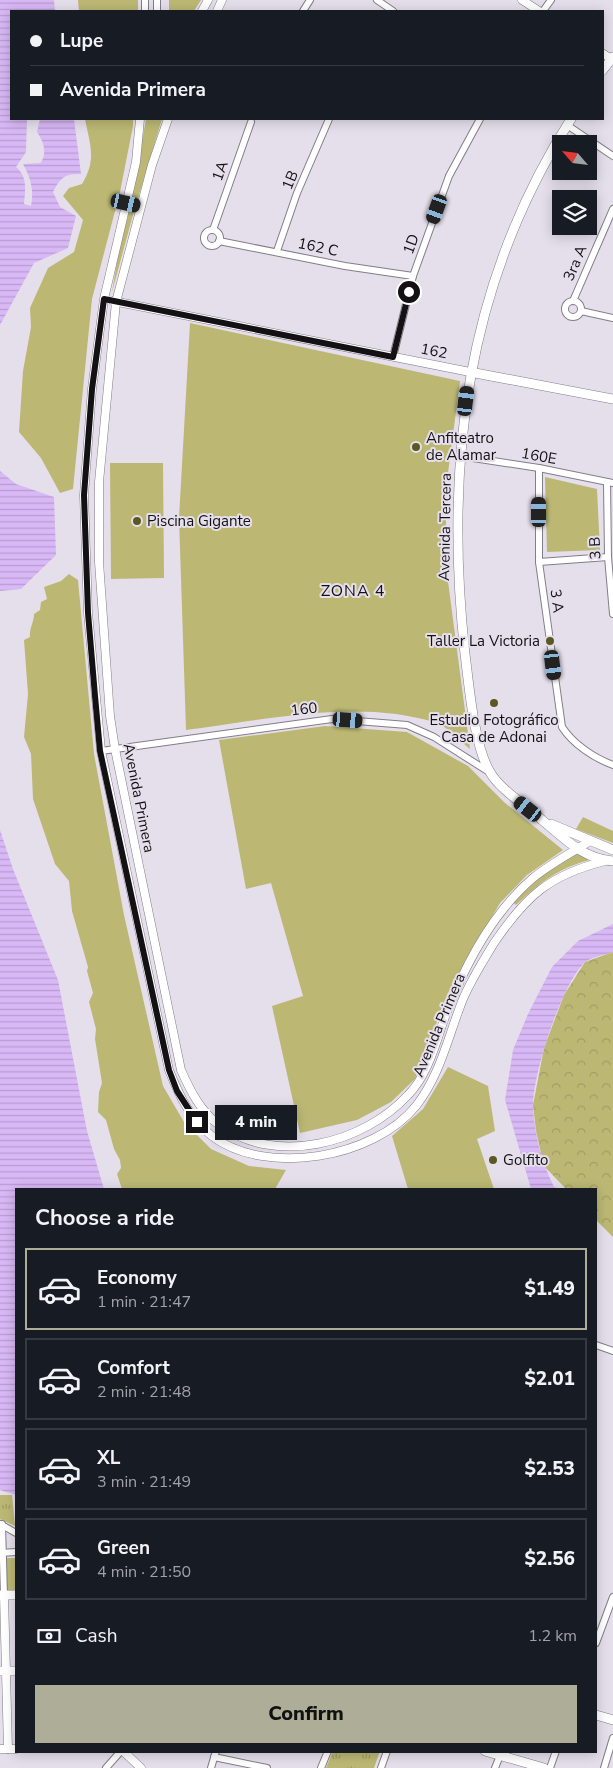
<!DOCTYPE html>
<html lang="en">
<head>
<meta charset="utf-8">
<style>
  :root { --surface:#171b24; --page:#242831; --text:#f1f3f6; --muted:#9ea1a6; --line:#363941; --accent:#aead98 }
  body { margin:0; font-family:"Nunito Sans",sans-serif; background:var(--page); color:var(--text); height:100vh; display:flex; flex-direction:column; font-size:19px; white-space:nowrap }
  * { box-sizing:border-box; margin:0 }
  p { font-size:16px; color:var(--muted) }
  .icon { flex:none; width:28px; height:28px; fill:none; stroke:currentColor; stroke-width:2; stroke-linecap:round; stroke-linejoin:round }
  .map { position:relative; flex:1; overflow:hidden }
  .panel { position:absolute; left:15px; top:1188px; width:582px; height:565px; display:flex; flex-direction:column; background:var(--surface); border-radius:0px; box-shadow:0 2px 12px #0003 }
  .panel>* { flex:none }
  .guide { position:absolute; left:10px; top:10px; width:594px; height:110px; border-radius:0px; box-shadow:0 2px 12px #0003; display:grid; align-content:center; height:110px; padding:0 20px; background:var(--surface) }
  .needle { width:32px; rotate:298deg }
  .controls { position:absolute; left:552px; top:135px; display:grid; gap:10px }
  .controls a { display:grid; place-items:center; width:45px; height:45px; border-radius:0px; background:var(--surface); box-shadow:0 2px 12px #0003; font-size:25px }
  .end { position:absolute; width:22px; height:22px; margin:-11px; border:6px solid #141115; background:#fff; box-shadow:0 0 0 2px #fff }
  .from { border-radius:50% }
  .bubble { position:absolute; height:35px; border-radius:0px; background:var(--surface); box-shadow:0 2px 12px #0003; font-size:16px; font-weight:800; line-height:35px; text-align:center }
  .car { position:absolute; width:15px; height:30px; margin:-15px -8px; border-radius:6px; box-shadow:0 0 4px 1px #0007; background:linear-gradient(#222 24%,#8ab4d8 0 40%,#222 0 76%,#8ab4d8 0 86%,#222 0) }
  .guide b { display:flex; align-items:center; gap:18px; height:48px; font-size:19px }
  .guide b+b { border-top:1px solid var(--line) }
  .guide i { width:12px; height:12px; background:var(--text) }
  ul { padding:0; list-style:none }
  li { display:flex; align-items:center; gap:15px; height:82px; margin:0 10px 8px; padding:0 10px; border:2px solid var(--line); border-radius:0px }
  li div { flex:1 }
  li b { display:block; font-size:19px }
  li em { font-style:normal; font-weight:800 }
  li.selected { border-color:var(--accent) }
  li>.icon { width:45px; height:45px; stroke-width:1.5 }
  h2 { padding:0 20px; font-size:22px; line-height:60px }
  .pay { display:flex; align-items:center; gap:12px; height:55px; padding:0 20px; font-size:19px }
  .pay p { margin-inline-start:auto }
  .primary-button { display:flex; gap:10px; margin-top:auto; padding:10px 20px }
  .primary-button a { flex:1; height:58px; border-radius:0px; background:var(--accent); color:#111; font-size:20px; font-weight:800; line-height:58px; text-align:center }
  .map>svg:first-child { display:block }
</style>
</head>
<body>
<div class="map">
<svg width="613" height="1768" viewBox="0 0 613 1768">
  <defs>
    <pattern id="forest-crowns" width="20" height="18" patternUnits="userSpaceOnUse" patternTransform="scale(1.25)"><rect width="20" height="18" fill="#bcb874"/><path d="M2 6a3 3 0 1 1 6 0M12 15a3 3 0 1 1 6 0" fill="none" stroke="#a19d64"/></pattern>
    <pattern id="park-tufts" width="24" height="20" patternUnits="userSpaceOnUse" patternTransform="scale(1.25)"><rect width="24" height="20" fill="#bcb874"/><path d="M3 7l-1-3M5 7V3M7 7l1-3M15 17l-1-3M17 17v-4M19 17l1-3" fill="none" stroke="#a19d64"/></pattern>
    <pattern id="water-rules" width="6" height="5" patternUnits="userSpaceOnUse" patternTransform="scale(1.25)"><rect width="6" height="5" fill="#d8b8f5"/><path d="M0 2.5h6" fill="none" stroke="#b89dd1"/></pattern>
  </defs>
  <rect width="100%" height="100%" fill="#e5dfeb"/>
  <g fill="#bcb874">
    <polygon points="78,0 138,0 138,11 79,11"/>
    <polygon points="169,0 201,0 194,11 169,11"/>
    <path d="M 85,119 L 133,119 L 133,126 L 120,192 L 92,299 L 73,489 L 60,493 L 41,458 L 19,432 L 23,371 L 31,327 L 30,308 L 48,268 L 74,252 L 83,220 L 63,196 L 69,188 L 82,184 C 97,160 90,145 85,119 Z"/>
    <polygon points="146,119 162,119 138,198 135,199 132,197"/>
    <polygon points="132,209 134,211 112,292 120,244 129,211"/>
    <path d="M 190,323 L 460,381 L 446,488 L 446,566 L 470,749 C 460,741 448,727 437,723 C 358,698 266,720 186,730 L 179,518 Z"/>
    <polygon points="110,463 163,463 164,578 111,579"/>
    <polygon points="545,477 597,489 600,550 547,552"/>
    <path d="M 69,574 L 78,580 L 94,754 L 124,915 L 163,1086 L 184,1122 L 211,1149 L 249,1166 L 286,1170 L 275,1189 L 122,1189 L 117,1174 L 121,1168 L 120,1160 L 114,1149 L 106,1120 L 98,1112 L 99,1092 L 102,1083 L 95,1039 L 96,1029 L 89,1002 L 93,993 L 87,971 L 88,967 L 72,911 L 69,881 L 55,864 L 33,799 L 31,754 L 24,737 L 28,694 L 24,640 L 30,637 C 29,628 34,623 34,614 L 40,610 L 41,602 L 47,599 L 44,587 L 61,581 Z"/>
    <polygon points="325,726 407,732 468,766 504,802 563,850 527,875 500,903 448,993 415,1079 391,1102 357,1120 300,1133 272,1006 303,996 271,883 246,889 219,740"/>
    <polygon points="583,817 613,831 613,843 576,829"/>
    <path d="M 577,854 L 593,859 C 558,868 542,881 516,905 L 513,902 L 542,876 Z"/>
    <polygon points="448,1067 488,1086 495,1131 477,1139 494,1189 408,1189 392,1136 423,1109"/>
    <polygon points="6,1558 16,1558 16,1590 7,1590"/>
  </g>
  <polygon fill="url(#forest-crowns)" points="613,952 613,1237 596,1220 596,1189 566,1189 544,1166 536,1131 533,1105 544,1048 564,995 585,962"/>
  <g fill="url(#park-tufts)">
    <polygon points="0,1495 12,1495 15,1526 0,1519"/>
    <polygon points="333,1751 380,1751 374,1768 326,1768"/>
  </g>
  <g fill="url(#water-rules)">
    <path d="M 0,0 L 54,0 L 55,11 L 11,11 L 11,119 L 27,119 L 26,152 L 16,167 C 28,177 25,190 24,204 L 31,206 C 34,189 31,179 23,164 L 41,163 C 47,152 44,142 37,132 L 40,119 L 74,119 L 81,174 C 65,173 60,178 53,192 L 60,207 L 76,216 L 68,248 L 34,263 L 0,325 Z"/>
    <polygon points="0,471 16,484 54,497 56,555 21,589 0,591"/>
    <polygon points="0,830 13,869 58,980 87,1131 104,1189 16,1189 16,1495 0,1490"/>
    <path d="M 613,924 L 613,952 C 605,955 590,957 584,963 C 561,986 533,1073 533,1106 C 534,1134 542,1162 554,1187 L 560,1189 L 531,1189 L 505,1100 L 513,1050 L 528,1014 L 552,967 L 578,941 Z"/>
  </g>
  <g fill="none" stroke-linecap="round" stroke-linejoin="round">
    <g stroke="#837d88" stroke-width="8">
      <g id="minor">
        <polyline points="157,0 157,11"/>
        <polyline points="377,0 393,11"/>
        <polyline points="145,11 145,0"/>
        <polyline points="303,11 310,0"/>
        <polyline points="543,11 551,0"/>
        <polyline points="567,125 613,156"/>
        <polyline points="213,230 251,122"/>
        <circle cx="212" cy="238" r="8"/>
        <polyline points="219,241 345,266 413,276"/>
        <polyline points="277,251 297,193 329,119"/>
        <circle cx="573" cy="309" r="8"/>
        <polyline points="573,301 613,209"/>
        <polyline points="581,311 613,318"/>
        <polyline points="393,357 413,276 449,176 480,119"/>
        <polyline points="460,456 539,468 613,483"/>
        <path d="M 539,468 L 539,562 L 562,727 C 573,744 594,758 613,765"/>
        <polyline points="607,482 608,557 613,614"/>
        <polyline points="539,562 608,557"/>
        <polyline points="101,751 332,719 407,725 434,737 489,772"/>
        <polyline points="596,1345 613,1351"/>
        <polyline points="0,1524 16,1533"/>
        <polyline points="2,1524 4,1595"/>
        <polyline points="0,1553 16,1552"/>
        <polyline points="596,1643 613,1597"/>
        <polyline points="214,1757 267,1768"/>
        <polyline points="106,1768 121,1751"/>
        <polyline points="211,1768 216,1751"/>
        <polyline points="321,1768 328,1751"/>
        <polyline points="381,1768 387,1751"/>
        <polyline points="495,1768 501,1753"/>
        <polyline points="550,1768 556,1751"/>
        <polyline points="604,1768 613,1738"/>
      </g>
    </g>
    <g stroke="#837d88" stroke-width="9">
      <g id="tertiary">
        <polyline points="522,0 539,11"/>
        <polyline points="202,11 208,0"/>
        <polyline points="217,11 222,0"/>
        <polyline points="602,53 613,60"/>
        <path d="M 140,119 L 136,162 L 104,299 L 92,389 L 84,495 L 88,613 L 101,751 L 169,1070 C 179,1095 190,1119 212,1136 C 266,1177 374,1158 416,1106 C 441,1074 448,1036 463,999 C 471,980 483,961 494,943 C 526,896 549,875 605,861"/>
        <path d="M 168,119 L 152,165 L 116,302 L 99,482 L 99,562 L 110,716 L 115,749 L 181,1070 C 190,1090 200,1111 219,1125 C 276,1166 363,1144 408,1095 C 429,1074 436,1041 446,1014 C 465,965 493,912 533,878 C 550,864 571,853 590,841"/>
        <polyline points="113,301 470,372"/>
        <polyline points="4,1595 8,1749"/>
        <polyline points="0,1749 16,1749"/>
        <polyline points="123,1751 141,1768"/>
      </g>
    </g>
    <g stroke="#837d88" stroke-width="10">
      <g id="secondary">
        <polyline points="602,71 613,57"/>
        <path d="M 571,119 C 466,283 444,464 465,654 C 469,685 474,746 490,772 C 500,790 527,806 542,820 C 564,838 583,859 613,861"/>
        <polyline points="470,372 613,399"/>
        <polyline points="551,824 613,850"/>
        <polyline points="0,1595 16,1595"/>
        <polyline points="0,1671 16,1671"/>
        <polyline points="596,1715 613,1720"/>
        <polyline points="485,1751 544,1768"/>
      </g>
    </g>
    <use href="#minor" stroke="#fff" stroke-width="6"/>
    <use href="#tertiary" stroke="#fff" stroke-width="8"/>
    <use href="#secondary" stroke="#fff" stroke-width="9"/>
  </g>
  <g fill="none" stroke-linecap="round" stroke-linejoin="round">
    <polyline stroke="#141115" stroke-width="6" points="197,1122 177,1091 169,1070 100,751 95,696 88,613 84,495 92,389 104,299 393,357 409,292"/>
  </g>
  <g fill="#5c5824" stroke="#e5dfeb" stroke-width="2">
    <circle cx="416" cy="447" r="5"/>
    <circle cx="137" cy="521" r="5"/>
    <circle cx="550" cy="641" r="5"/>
    <circle cx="494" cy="703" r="5"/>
    <circle cx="493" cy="1160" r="5"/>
  </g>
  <g text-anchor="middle" stroke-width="4" stroke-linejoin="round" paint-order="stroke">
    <g font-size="15" fill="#141115" stroke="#e5dfeb">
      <text transform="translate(220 171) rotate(-70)" y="5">1A</text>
      <text transform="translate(290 180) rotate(-68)" y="5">1B</text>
      <text transform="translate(411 244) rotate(-70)" y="5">1D</text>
      <text transform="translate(318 247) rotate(12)" y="5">162 C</text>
      <text transform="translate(575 263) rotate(-67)" y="5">3ra A</text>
      <text transform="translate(434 351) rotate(11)" y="5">162</text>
      <text transform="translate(539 456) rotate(10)" y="5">160E</text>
      <text transform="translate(445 527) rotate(-89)" y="5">Avenida Tercera</text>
      <text transform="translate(595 548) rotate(-93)" y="5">3 B</text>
      <text transform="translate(557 601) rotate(83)" y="5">3 A</text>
      <text transform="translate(304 709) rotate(-7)" y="5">160</text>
      <text transform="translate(139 798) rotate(79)" y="5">Avenida Primera</text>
      <text transform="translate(439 1025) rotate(-67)" y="5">Avenida Primera</text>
    </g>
    <g font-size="15" fill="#141115" stroke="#e5dfeb" text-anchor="start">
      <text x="426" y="443">Anfiteatro<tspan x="426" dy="17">de Alamar</tspan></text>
      <text x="147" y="526">Piscina Gigante</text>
      <text x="540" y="646" text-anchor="end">Taller La Victoria</text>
      <text x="494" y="725" text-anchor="middle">Estudio Fotográfico<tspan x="494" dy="17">Casa de Adonai</tspan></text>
      <text x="503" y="1165">Golfito</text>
    </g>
    <g font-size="16" letter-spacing="1" fill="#141115" stroke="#e5dfeb">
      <text x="353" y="596">ZONA 4</text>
    </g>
  </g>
</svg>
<div class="controls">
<a><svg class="needle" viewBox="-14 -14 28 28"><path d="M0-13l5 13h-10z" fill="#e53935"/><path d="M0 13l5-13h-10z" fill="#9ea1a6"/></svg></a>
<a><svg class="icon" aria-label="layers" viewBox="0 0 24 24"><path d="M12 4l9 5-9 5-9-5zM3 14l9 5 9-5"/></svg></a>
</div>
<i class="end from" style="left:409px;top:292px"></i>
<i class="end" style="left:197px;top:1122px"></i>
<div class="bubble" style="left:215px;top:1105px;width:82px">4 min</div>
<i class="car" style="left:126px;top:203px;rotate:103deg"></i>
<i class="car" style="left:437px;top:209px;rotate:200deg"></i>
<i class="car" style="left:466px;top:401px;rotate:7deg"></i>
<i class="car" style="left:539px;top:512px;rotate:0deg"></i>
<i class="car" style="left:553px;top:665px;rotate:173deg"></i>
<i class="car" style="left:348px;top:720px;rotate:94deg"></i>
<i class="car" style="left:528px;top:809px;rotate:308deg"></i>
<div class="guide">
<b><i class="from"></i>Lupe</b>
<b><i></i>Avenida Primera</b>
</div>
<section class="panel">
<h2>Choose a ride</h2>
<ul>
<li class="selected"><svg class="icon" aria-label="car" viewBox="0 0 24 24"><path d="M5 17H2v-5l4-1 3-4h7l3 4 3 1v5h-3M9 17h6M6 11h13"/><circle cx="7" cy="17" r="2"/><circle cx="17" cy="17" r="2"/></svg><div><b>Economy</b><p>1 min · 21:47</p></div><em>$1.49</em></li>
<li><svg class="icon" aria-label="car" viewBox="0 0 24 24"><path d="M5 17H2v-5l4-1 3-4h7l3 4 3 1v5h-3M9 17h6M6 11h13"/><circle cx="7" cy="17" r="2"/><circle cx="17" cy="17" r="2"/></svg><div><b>Comfort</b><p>2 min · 21:48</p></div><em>$2.01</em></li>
<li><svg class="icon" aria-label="car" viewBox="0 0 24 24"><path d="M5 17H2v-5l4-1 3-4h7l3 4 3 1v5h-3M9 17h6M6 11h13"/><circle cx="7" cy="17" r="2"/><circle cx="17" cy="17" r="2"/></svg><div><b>XL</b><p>3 min · 21:49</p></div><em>$2.53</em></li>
<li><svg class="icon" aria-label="car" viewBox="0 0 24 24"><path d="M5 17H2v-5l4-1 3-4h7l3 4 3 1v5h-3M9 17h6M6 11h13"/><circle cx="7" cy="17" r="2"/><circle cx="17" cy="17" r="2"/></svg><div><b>Green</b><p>4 min · 21:50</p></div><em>$2.56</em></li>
</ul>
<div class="pay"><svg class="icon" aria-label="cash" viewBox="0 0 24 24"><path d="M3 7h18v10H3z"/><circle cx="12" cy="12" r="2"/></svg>Cash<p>1.2 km</p></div>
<div class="primary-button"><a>Confirm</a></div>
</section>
</div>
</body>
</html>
